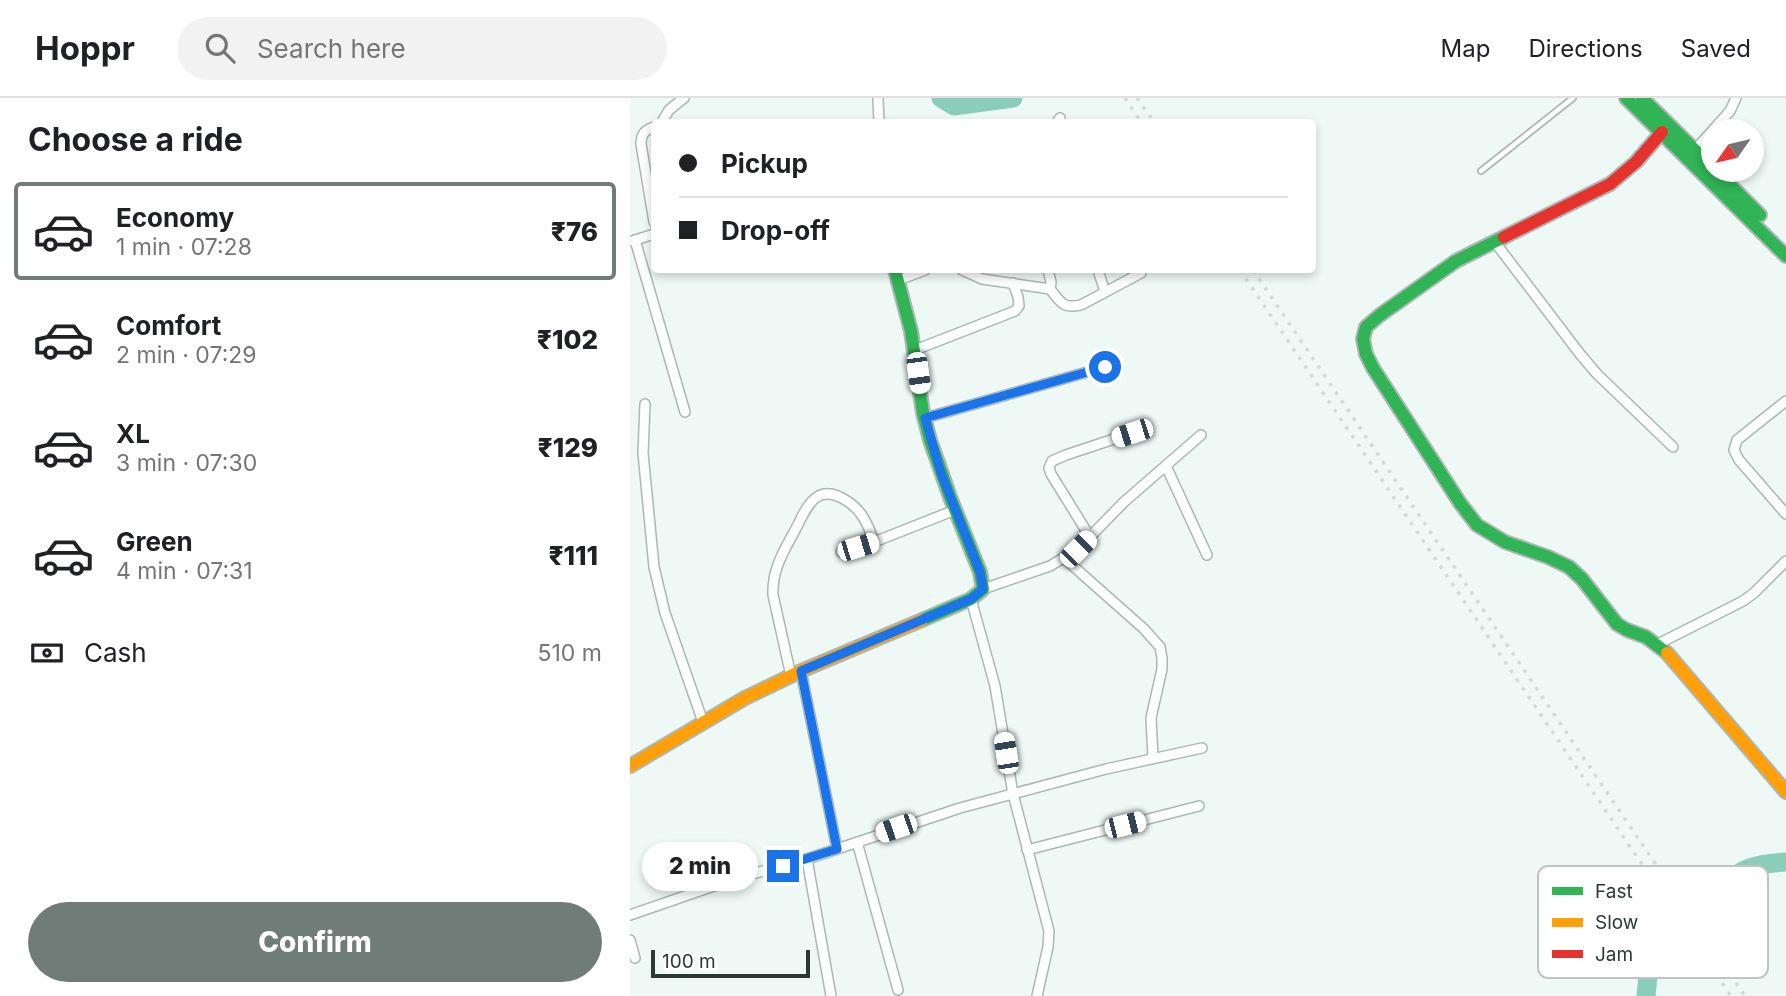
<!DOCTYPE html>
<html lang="en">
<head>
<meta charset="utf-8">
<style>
  :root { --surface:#fff; --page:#f2f2f2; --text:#202124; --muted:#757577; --line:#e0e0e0; --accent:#6f7c77 }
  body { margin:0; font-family:Inter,sans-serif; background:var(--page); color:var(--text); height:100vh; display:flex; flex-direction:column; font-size:26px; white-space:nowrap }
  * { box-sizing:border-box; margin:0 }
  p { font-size:23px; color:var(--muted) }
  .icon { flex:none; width:38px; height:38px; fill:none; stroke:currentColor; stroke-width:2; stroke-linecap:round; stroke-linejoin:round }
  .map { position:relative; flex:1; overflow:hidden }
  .side { display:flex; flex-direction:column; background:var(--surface); width:630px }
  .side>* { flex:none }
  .hud { position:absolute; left:21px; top:21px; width:665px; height:154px; border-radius:7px; box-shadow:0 4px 10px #0003; display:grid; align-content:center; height:154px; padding:0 28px; background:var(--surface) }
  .needle { width:46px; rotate:236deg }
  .buttons { position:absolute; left:1071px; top:21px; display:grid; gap:14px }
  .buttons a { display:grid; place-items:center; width:63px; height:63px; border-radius:50%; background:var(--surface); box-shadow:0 4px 10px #0003; font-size:35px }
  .scale { position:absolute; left:21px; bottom:18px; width:159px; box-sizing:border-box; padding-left:7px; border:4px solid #2b3933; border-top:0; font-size:19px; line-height:24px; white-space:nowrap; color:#2b3933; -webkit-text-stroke:5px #fff; paint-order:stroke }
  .end { position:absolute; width:32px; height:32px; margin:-16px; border:9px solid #1a73e8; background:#fff; box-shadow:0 0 0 4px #fff }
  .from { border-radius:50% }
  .bubble { position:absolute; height:49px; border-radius:24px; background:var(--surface); box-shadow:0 4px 10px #0003; font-size:23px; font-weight:800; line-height:49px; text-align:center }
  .car { position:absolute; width:21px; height:42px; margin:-21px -10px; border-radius:9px; box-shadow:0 0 5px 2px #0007; background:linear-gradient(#fff 24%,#345 0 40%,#fff 0 76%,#345 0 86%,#fff 0) }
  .hud b { display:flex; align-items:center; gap:24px; height:66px; font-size:26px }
  .hud b+b { border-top:2px solid var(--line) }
  .hud i { width:18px; height:18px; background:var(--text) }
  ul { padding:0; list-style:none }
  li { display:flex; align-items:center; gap:21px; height:98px; margin:0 14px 10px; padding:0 14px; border:4px solid transparent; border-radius:7px }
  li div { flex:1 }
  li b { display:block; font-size:26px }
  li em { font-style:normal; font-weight:800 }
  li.selected { border-color:var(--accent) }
  li>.icon { width:63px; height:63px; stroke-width:1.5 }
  h2 { padding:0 28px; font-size:32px; line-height:84px }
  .pay { display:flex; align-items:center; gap:18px; height:77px; padding:0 28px; font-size:26px }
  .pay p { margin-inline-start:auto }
  .action { display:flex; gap:14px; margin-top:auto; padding:14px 28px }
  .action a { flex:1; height:80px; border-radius:42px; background:var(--accent); color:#fff; font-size:28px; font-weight:800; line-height:80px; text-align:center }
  header { display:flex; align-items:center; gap:42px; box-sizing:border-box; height:98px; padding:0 35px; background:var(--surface); border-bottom:2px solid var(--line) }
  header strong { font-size:33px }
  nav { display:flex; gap:38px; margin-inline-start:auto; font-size:24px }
  .search { width:490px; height:63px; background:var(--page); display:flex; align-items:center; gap:18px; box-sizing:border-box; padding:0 24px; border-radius:38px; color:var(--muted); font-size:26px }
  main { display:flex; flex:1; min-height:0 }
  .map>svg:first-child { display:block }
</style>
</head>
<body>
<header>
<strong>Hoppr</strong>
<div class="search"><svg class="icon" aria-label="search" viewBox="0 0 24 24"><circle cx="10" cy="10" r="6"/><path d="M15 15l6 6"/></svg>Search here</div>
<nav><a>Map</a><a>Directions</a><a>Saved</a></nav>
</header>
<main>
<section class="side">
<h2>Choose a ride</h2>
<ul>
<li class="selected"><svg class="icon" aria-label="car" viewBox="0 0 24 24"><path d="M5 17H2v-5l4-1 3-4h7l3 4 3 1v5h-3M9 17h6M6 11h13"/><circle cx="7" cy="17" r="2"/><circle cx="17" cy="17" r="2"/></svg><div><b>Economy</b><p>1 min · 07:28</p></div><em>₹76</em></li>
<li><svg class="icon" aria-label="car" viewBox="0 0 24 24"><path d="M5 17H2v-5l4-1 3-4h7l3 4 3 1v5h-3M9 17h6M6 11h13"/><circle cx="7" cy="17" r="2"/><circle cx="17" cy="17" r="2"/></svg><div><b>Comfort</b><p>2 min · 07:29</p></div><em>₹102</em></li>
<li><svg class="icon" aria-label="car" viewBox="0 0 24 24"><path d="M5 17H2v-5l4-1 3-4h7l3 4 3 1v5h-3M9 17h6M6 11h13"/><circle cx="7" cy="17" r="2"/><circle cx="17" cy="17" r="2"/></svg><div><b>XL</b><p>3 min · 07:30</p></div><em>₹129</em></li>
<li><svg class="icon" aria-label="car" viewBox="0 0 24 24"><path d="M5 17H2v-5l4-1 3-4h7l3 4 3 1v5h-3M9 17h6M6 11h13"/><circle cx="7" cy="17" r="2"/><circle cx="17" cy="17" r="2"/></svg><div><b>Green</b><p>4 min · 07:31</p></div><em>₹111</em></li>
</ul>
<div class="pay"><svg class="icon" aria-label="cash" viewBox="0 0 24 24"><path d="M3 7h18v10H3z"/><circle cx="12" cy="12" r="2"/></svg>Cash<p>510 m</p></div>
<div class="action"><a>Confirm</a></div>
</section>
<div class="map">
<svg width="1156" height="898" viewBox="0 0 1156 898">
  <rect width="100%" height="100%" fill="#eef9f5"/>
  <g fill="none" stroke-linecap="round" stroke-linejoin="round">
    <g stroke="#8aceb9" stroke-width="19">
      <polyline points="311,0 324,8 383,0"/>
      <path d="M 1086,792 C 1113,770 1121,766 1156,764"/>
      <polyline points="1016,898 1022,839"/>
    </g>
    <g stroke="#acb7b3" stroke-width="8">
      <polyline id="lane" points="851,73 943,0"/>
    </g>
    <g stroke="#acb7b3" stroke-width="12">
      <g id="street">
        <polyline points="248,1 249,24"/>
        <polyline points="32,24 39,12 54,0"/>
        <polyline points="427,24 430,20"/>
        <path d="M 24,29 C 15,32 11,36 11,46 L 24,124"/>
        <polyline points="1065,52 1100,13 1106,0"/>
        <polyline points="5,142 55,314"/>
        <polyline points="2,143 24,136"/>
        <polyline points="864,143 950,256 967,276 1043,349"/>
        <path d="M 332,172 L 352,181 L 420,191 C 431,204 432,211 451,207 L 511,175"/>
        <polyline points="418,172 421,184 420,191"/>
        <polyline points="468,172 475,194"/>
        <polyline points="269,182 295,172"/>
        <polyline points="285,252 385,213 389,208 388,199 383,185"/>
        <polyline points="1156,303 1107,342 1104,352 1109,362 1156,416"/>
        <polyline points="15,306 13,355 24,469 35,515 73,624"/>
        <polyline points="295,320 475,269"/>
        <polyline points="536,368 577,457"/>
        <polyline points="460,439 421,376 419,370 422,363 436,357 502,335"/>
        <polyline points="211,454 244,444 325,412"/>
        <polyline points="434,460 514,531 530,549 532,560 532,571 521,620 523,660"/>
        <polyline points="353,491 420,468 448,451 494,404 571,337"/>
        <polyline points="341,501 365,588 383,696 419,833 418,849 407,898"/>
        <polyline points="1028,546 1113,503 1124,495 1156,463"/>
        <polyline points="171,573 207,751"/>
        <path d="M 161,578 L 143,497 C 142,473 152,456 163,436 C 170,424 176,406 187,399 C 202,389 225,406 233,419 C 238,427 241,435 244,444"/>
        <polyline points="227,744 268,892"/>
        <polyline points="397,752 569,708"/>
        <polyline points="177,761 201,898"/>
        <polyline points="0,817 104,781 177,761 330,710 476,671 572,650"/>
        <polyline points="0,842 5,860"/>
      </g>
    </g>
    <g stroke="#acb7b3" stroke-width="16">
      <g id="fast">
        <polyline points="996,0 1156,158"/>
        <polyline points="1012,0 1078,65"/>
        <polyline points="1089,76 1130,117"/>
        <polyline points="874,139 826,163 750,217 736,229 733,241 736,256 743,270 830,405 847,427 875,444 918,459 939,469 952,481 987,526 997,532 1016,539 1037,555"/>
        <polyline points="265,172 281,233 293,315 300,342 320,399 350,474 353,491 341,501 292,522"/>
      </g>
    </g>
    <g stroke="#acb7b3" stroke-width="16">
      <g id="slow">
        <polyline points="1037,555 1156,694"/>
        <polyline points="0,668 115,600 171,573 292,522"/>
      </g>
    </g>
    <g stroke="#acb7b3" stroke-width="16">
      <polyline id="jam" points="874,139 980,86 1006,64 1032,34"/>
    </g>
    <use href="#lane" stroke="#fcfefe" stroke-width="4.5"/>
    <use href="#street" stroke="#fcfefe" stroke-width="9"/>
    <use href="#fast" stroke="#30b455" stroke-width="12"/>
    <use href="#slow" stroke="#ff9f0a" stroke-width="12"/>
    <use href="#jam" stroke="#e5322d" stroke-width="12"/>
    <g stroke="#d5d9d7" stroke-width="3.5" stroke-dasharray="3.5 7" stroke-linecap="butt">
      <polyline points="495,0 511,24"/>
      <polyline points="507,0 524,24"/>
      <polyline points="610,172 1101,898"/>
      <polyline points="623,172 1115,898"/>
    </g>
  </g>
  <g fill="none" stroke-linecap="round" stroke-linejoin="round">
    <polyline stroke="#1a73e8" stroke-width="9" points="153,768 207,751 171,573 341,501 353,491 350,474 311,375 295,320 475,269"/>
  </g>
  <rect x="908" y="768" width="230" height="112" rx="10" fill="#fff" stroke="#bfc4c2" stroke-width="2"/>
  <rect x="922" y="789" width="31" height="8" fill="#30b455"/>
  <rect x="922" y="820" width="31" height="9" fill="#ff9f0a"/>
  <rect x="922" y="852" width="31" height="8" fill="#e5322d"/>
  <g font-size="19" fill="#2b3933">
    <text x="965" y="800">Fast</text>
    <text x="965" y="831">Slow</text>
    <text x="965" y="863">Jam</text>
  </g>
</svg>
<div class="buttons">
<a><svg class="needle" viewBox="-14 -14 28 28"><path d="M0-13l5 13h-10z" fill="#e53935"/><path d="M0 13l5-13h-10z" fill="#757577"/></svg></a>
</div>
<div class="scale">100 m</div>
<i class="end from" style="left:475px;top:269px"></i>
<i class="end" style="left:153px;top:768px"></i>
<div class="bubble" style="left:12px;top:744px;width:116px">2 min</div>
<i class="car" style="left:288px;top:275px;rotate:172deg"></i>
<i class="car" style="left:502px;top:335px;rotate:252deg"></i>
<i class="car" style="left:228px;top:449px;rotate:73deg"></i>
<i class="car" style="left:448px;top:451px;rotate:45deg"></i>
<i class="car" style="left:376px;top:655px;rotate:351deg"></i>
<i class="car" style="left:495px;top:727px;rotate:76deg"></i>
<i class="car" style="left:266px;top:730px;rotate:251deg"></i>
<div class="hud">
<b><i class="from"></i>Pickup</b>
<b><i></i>Drop-off</b>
</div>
</div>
</main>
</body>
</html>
